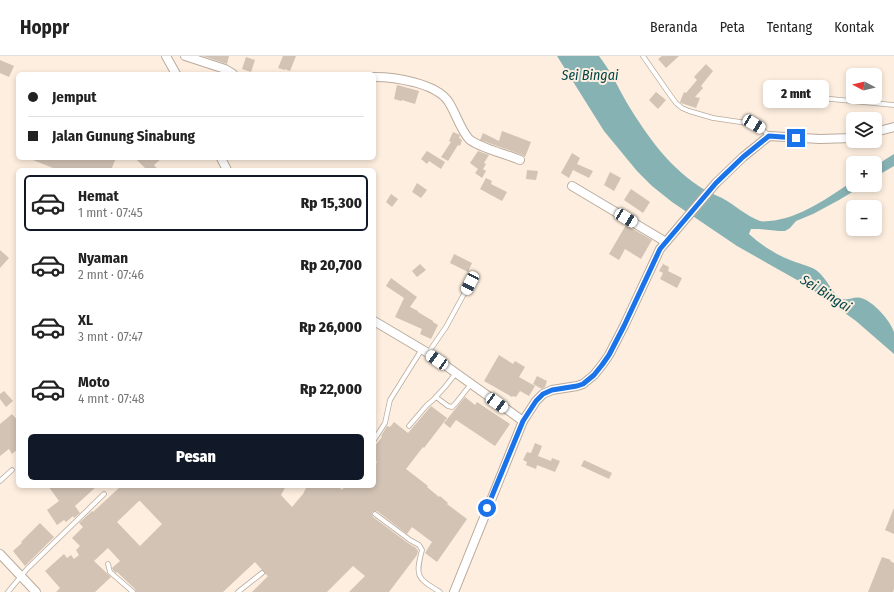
<!DOCTYPE html>
<html lang="id">
<head>
<meta charset="utf-8">
<style>
  :root { --surface:#fff; --page:#f6f6f6; --text:#222; --muted:#767676; --line:#e0e0e0; --accent:#111827 }
  body { margin:0; font-family:"Fira Sans Condensed",sans-serif; background:var(--page); color:var(--text); height:100vh; display:flex; flex-direction:column; font-size:15px; white-space:nowrap }
  * { box-sizing:border-box; margin:0 }
  p { font-size:13px; color:var(--muted) }
  .icon { flex:none; width:22px; height:22px; fill:none; stroke:currentColor; stroke-width:2; stroke-linecap:round; stroke-linejoin:round }
  .map { position:relative; flex:1; overflow:hidden }
  .panel { position:absolute; left:16px; top:112px; width:360px; height:320px; display:flex; flex-direction:column; background:var(--surface); border-radius:6px; box-shadow:0 2px 6px #0003 }
  .panel>* { flex:none }
  .banner { position:absolute; left:16px; top:16px; width:360px; height:88px; border-radius:6px; box-shadow:0 2px 6px #0003; display:grid; align-content:center; height:88px; padding:0 12px; background:var(--surface) }
  .needle { width:26px; rotate:277deg }
  .controls { position:absolute; left:846px; top:12px; display:grid; gap:8px }
  .controls a { display:grid; place-items:center; width:36px; height:36px; border-radius:6px; background:var(--surface); box-shadow:0 2px 6px #0003; font-size:20px }
  .end { position:absolute; width:18px; height:18px; margin:-9px; border:5px solid #1a73e8; background:#fff; box-shadow:0 0 0 2px #fff }
  .from { border-radius:50% }
  .bubble { position:absolute; height:28px; border-radius:6px; background:var(--surface); box-shadow:0 2px 6px #0003; font-size:13px; font-weight:800; line-height:28px; text-align:center }
  .car { position:absolute; width:12px; height:24px; margin:-12px -6px; border-radius:5px; box-shadow:0 0 3px 1px #0007; background:linear-gradient(#fff 24%,#345 0 40%,#fff 0 76%,#345 0 86%,#fff 0) }
  .banner b { display:flex; align-items:center; gap:14px; height:38px; font-size:15px }
  .banner b+b { border-top:1px solid var(--line) }
  .banner i { width:10px; height:10px; background:var(--text) }
  ul { padding:7px 0 0; list-style:none }
  li { display:flex; align-items:center; gap:12px; height:56px; margin:0 8px 6px; padding:0 4px; border:2px solid transparent; border-radius:6px }
  li div { flex:1 }
  li b { display:block; font-size:15px }
  li em { font-style:normal; font-weight:800 }
  li.selected { border-color:var(--accent) }
  li>.icon { width:36px; height:36px; stroke-width:1.5 }
  .action { display:flex; gap:8px; margin-top:auto; padding:8px 12px }
  .action a { flex:1; height:46px; border-radius:6px; background:var(--accent); color:#fff; font-size:16px; font-weight:800; line-height:46px; text-align:center }
  header { display:flex; align-items:center; gap:24px; box-sizing:border-box; height:56px; padding:0 20px; background:var(--surface); border-bottom:1px solid var(--line) }
  header strong { font-size:19px }
  nav { display:flex; gap:22px; margin-inline-start:auto; font-size:14px }
  .map>svg:first-child { display:block }
</style>
</head>
<body>
<header>
<strong>Hoppr</strong>
<nav><a>Beranda</a><a>Peta</a><a>Tentang</a><a>Kontak</a></nav>
</header>
<div class="map">
<svg width="894" height="536" viewBox="0 0 894 536">
  <rect width="100%" height="100%" fill="#fdeedf"/>
  <g fill="#87b2b4">
    <path d="M 557,0 L 599,0 C 610,14 618,31 627,47 C 647,80 671,114 705,134 C 710,137 716,139 722,142 C 735,149 746,160 760,165 C 763,166 766,165 769,165 C 799,163 829,141 853,125 L 853,129 L 864,129 L 839,144 L 813,158 L 796,165 L 790,172 L 785,175 L 779,175 L 759,173 L 751,173 L 749,178 C 761,189 775,198 790,204 C 799,208 808,209 816,214 C 827,222 831,236 840,242 C 847,246 853,240 861,242 C 873,245 890,264 894,276 C 894,283 894,291 894,298 L 856,265 L 806,229 L 737,190 L 672,146 L 652,130 L 637,115 L 604,75 Z"/>
    <polygon points="894,98 894,110 875,121 875,110"/>
  </g>
  <g fill="#d2c3b5" fill-rule="evenodd">
    <polygon points="203,0 229,0 227,8"/>
    <polygon points="283,0 296,0 290,15 285,13 285,14 278,12"/>
    <polygon points="662,0 679,0 666,12 658,3"/>
    <polygon points="246,1 255,4 251,16 242,13"/>
    <polygon points="0,4 14,10 9,21 0,17"/>
    <polygon points="706,8 713,15 701,30 703,32 695,41 700,42 696,52 681,47 680,46 684,36 686,37 697,24 694,21"/>
    <polygon points="397,29 419,35 415,48 402,44 401,45 394,43"/>
    <polygon points="656,36 666,44 658,53 649,44"/>
    <polygon points="502,75 531,86 525,101 522,99 517,97 480,84 483,77 499,85"/>
    <polygon points="453,76 460,79 459,82 462,84 460,90 458,89 448,105 441,101 451,86 449,85"/>
    <polygon points="427,95 445,106 441,113 429,105 427,108 421,103"/>
    <polygon points="478,95 489,99 484,107 486,108 483,113 486,115 482,122 475,117 478,113 470,107"/>
    <polygon points="572,97 580,102 577,108 593,115 589,122 573,114 569,122 561,117"/>
    <polygon points="28,102 116,102 111,114 58,114"/>
    <polygon points="135,102 162,102 154,109 158,114 147,114"/>
    <polygon points="527,114 538,115 536,124 526,123"/>
    <polygon points="610,116 621,122 614,135 604,129"/>
    <polygon points="486,122 492,125 491,128 507,136 502,145 480,133"/>
    <polygon points="417,127 427,134 421,142 412,136"/>
    <polygon points="631,133 650,146 643,157 624,144"/>
    <polygon points="391,138 398,143 392,151 386,146"/>
    <polygon points="626,169 652,184 641,203 625,193 619,204 609,198"/>
    <polygon points="0,194 9,202 0,212"/>
    <polygon points="454,198 472,207 468,216 450,207"/>
    <polygon points="420,208 426,214 417,221 412,215"/>
    <polygon points="663,208 669,211 668,215 682,222 677,232 660,223 663,217 659,215"/>
    <polygon points="391,222 417,241 410,251 418,255 418,256 433,265 433,266 438,269 431,283 420,278 422,273 395,261 404,242 386,230"/>
    <polygon points="499,299 513,308 515,305 525,311 519,321 535,330 529,340 520,335 516,341 513,340 512,341 484,325"/>
    <polygon points="537,320 547,325 545,331 542,333 533,328"/>
    <polygon points="4,335 13,345 6,351 0,343 0,338"/>
    <polygon points="465,341 475,349 477,346 510,368 495,390 456,364 450,372 444,367"/>
    <path d="M 431,350 L 447,362 L 424,392 L 423,391 L 406,413 L 428,430 L 427,431 L 439,441 L 440,440 L 448,447 L 447,448 L 467,463 L 437,506 L 425,497 L 432,486 L 412,471 L 407,478 L 377,455 L 375,455 L 372,456 L 372,458 L 373,461 L 408,487 L 416,492 L 418,495 L 417,499 L 389,536 L 349,536 L 365,520 L 353,510 L 327,536 L 252,536 L 268,520 L 265,518 L 264,515 L 262,514 L 255,506 L 223,536 L 136,536 L 135,533 L 117,516 L 116,517 L 113,514 L 112,512 L 120,505 L 108,492 L 94,505 L 111,521 L 95,536 L 56,536 L 60,532 L 45,515 L 64,498 L 67,502 L 71,499 L 74,503 L 79,499 L 76,494 L 80,490 L 72,482 L 83,471 L 79,467 L 92,455 L 93,456 L 121,430 L 286,430 L 281,439 L 292,451 L 303,438 L 307,430 L 338,430 L 342,434 L 345,430 L 374,430 L 374,410 L 377,406 L 374,404 L 374,391 L 382,381 L 381,380 L 387,370 L 390,371 L 394,366 L 408,377 ZM 139,445 L 140,445 L 162,468 L 140,490 L 117,466 Z"/>
    <polygon points="12,358 18,365 18,393 12,398 9,393 0,400 0,368"/>
    <polygon points="535,387 542,390 538,400 551,405 552,402 560,405 555,416 537,409 536,413 526,409 527,406 523,404 527,396 531,397"/>
    <polygon points="584,404 612,417 609,423 581,410"/>
    <polygon points="48,430 97,430 75,450 80,457 74,462 73,460 66,466 64,464 57,469 47,454 59,445"/>
    <polygon points="894,452 894,478 885,474"/>
    <polygon points="40,467 54,481 25,510 13,495 22,487 21,486"/>
    <polygon points="882,501 891,504 890,505 894,507 894,533 893,536 868,536"/>
  </g>
  <g fill="none" stroke-linecap="round" stroke-linejoin="round">
    <g stroke="#baab9d" stroke-width="5.5">
      <g id="service">
        <polyline points="643,0 668,36 676,47 682,52 689,55 713,62 754,68 762,73 769,80"/>
        <polyline points="778,38 894,49"/>
        <polyline points="428,297 446,271 470,227"/>
        <polyline points="436,341 448,350 452,351 456,347 471,328"/>
        <polyline points="409,370 427,349 433,344 445,331 456,317"/>
        <polyline points="374,384 385,367 390,344 422,293"/>
        <polyline points="0,425 12,414"/>
        <path d="M 375,458 L 410,484 L 419,489 L 422,494 C 415,521 417,522 440,536"/>
        <polyline points="108,508 110,516 133,536"/>
        <polyline points="8,536 27,513 104,438"/>
        <polyline points="238,536 262,517"/>
      </g>
    </g>
    <g stroke="#baab9d" stroke-width="10">
      <g id="minor">
        <polyline points="166,0 176,18"/>
        <polyline points="185,0 225,13 233,18"/>
        <path d="M 374,21 C 395,21 435,27 448,45 C 456,57 460,73 469,83 C 479,92 507,98 520,104"/>
        <polyline points="875,76 894,71"/>
        <polyline points="221,102 227,114"/>
        <polyline points="572,130 666,186"/>
        <polyline points="374,265 428,297 523,365"/>
        <polyline points="0,498 36,536"/>
        <polyline points="454,536 523,365 536,345 543,338 552,334 577,330 583,328 594,319 602,309 609,299 624,270 660,193 716,127 743,101 769,80 820,83 853,82"/>
      </g>
    </g>
    <use href="#service" stroke="#fff" stroke-width="4"/>
    <use href="#minor" stroke="#fff" stroke-width="8"/>
  </g>
  <g fill="none" stroke-linecap="round" stroke-linejoin="round">
    <polyline stroke="#1a73e8" stroke-width="5" points="487,452 523,365 536,345 543,338 552,334 577,330 583,328 594,319 602,309 609,299 624,270 660,193 716,127 743,101 769,80 796,82"/>
  </g>
  <g text-anchor="middle" stroke-width="4" stroke-linejoin="round" paint-order="stroke">
    <g font-size="14" font-style="italic" fill="#004548" stroke="#fdeedf">
      <text x="590" y="24">Sei Bingai</text>
      <text transform="translate(826 237) rotate(32)" y="5">Sei Bingai</text>
    </g>
  </g>
</svg>
<div class="controls">
<a><svg class="needle" viewBox="-14 -14 28 28"><path d="M0-13l5 13h-10z" fill="#e53935"/><path d="M0 13l5-13h-10z" fill="#767676"/></svg></a>
<a><svg class="icon" aria-label="layers" viewBox="0 0 24 24"><path d="M12 4l9 5-9 5-9-5zM3 14l9 5 9-5"/></svg></a>
<a>+</a>
<a>−</a>
</div>
<i class="end from" style="left:487px;top:452px"></i>
<i class="end" style="left:796px;top:82px"></i>
<div class="bubble" style="left:763px;top:24px;width:66px">2 mnt</div>
<i class="car" style="left:754px;top:68px;rotate:121deg"></i>
<i class="car" style="left:626px;top:162px;rotate:121deg"></i>
<i class="car" style="left:470px;top:227px;rotate:207deg"></i>
<i class="car" style="left:437px;top:304px;rotate:305deg"></i>
<i class="car" style="left:497px;top:347px;rotate:126deg"></i>
<div class="banner">
<b><i class="from"></i>Jemput</b>
<b><i></i>Jalan Gunung Sinabung</b>
</div>
<section class="panel">
<ul>
<li class="selected"><svg class="icon" aria-label="car" viewBox="0 0 24 24"><path d="M5 17H2v-5l4-1 3-4h7l3 4 3 1v5h-3M9 17h6M6 11h13"/><circle cx="7" cy="17" r="2"/><circle cx="17" cy="17" r="2"/></svg><div><b>Hemat</b><p>1 mnt · 07:45</p></div><em>Rp 15,300</em></li>
<li><svg class="icon" aria-label="car" viewBox="0 0 24 24"><path d="M5 17H2v-5l4-1 3-4h7l3 4 3 1v5h-3M9 17h6M6 11h13"/><circle cx="7" cy="17" r="2"/><circle cx="17" cy="17" r="2"/></svg><div><b>Nyaman</b><p>2 mnt · 07:46</p></div><em>Rp 20,700</em></li>
<li><svg class="icon" aria-label="car" viewBox="0 0 24 24"><path d="M5 17H2v-5l4-1 3-4h7l3 4 3 1v5h-3M9 17h6M6 11h13"/><circle cx="7" cy="17" r="2"/><circle cx="17" cy="17" r="2"/></svg><div><b>XL</b><p>3 mnt · 07:47</p></div><em>Rp 26,000</em></li>
<li><svg class="icon" aria-label="car" viewBox="0 0 24 24"><path d="M5 17H2v-5l4-1 3-4h7l3 4 3 1v5h-3M9 17h6M6 11h13"/><circle cx="7" cy="17" r="2"/><circle cx="17" cy="17" r="2"/></svg><div><b>Moto</b><p>4 mnt · 07:48</p></div><em>Rp 22,000</em></li>
</ul>
<div class="action"><a>Pesan</a></div>
</section>
</div>
</body>
</html>
